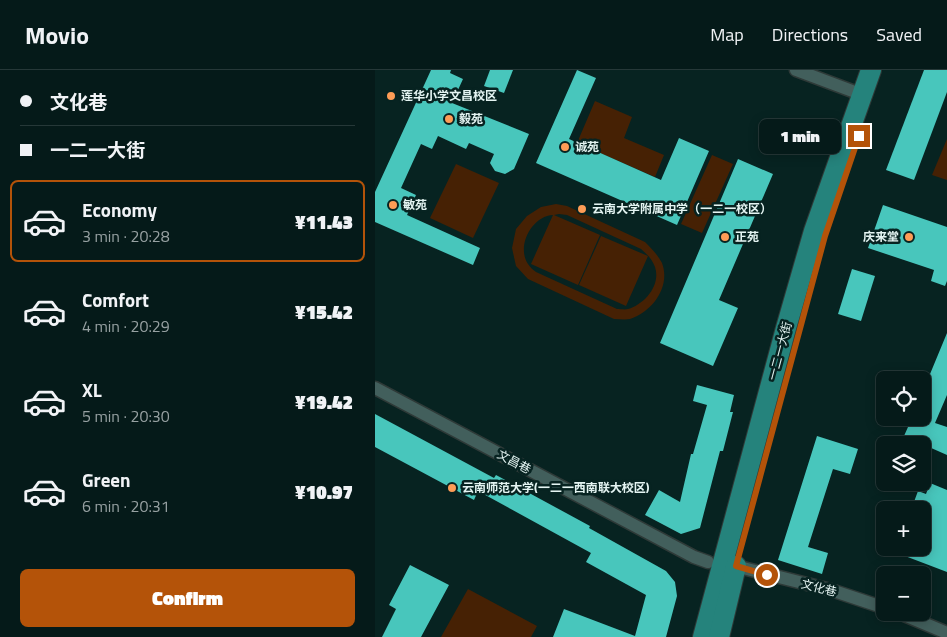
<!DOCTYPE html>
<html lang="en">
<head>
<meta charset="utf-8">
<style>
  :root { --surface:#051a19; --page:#132726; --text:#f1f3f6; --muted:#97a1a2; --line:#263838; --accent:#b45309 }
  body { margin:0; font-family:"Titillium Web","Noto Sans SC",sans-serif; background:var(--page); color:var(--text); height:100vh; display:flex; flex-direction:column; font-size:19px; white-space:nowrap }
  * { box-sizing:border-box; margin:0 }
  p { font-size:16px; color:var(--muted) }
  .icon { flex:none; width:28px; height:28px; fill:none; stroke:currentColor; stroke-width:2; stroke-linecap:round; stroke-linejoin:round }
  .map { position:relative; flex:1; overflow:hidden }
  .drawer { display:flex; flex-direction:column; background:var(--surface); width:375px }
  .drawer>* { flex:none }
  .top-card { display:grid; align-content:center; height:110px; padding:0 20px; background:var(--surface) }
  .fabs { position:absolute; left:501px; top:301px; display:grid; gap:10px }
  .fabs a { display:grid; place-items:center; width:55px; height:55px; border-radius:8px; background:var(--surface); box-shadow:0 2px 12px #0003,0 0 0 1px var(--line); font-size:25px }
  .end { position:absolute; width:22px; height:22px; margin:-11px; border:6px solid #b45309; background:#fff; box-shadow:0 0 0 2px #fff }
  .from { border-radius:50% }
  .bubble { position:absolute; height:35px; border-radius:8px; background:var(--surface); box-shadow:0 2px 12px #0003,0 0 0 1px var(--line); font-size:16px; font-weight:800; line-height:35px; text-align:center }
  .top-card b { display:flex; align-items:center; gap:18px; height:48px; font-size:19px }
  .top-card b+b { border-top:1px solid var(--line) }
  .top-card i { width:12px; height:12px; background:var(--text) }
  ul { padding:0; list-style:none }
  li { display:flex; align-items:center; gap:15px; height:82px; margin:0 10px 8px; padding:0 10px; border:2px solid transparent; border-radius:8px }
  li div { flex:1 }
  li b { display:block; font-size:19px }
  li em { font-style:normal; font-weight:800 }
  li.active { border-color:var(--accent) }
  li>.icon { width:45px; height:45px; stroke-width:1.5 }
  .button { display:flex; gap:10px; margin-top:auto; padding:10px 20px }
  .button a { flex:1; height:58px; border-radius:8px; background:var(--accent); color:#fff; font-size:20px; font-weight:800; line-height:58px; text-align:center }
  header { display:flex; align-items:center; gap:30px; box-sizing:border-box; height:70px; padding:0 25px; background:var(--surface); border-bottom:1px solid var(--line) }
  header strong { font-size:24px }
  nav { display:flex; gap:28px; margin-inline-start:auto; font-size:18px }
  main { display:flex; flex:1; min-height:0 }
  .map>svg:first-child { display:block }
</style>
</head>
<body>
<header>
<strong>Movio</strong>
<nav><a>Map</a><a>Directions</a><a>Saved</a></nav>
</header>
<main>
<section class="drawer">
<div class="top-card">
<b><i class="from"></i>文化巷</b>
<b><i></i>一二一大街</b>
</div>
<ul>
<li class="active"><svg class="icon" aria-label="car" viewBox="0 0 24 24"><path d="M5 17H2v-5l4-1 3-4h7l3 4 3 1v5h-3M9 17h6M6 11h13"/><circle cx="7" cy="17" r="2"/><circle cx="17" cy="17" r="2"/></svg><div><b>Economy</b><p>3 min · 20:28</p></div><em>¥11.43</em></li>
<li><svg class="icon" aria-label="car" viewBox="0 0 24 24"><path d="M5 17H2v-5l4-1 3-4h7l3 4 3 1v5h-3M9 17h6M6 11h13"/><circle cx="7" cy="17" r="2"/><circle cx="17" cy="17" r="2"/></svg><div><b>Comfort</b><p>4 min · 20:29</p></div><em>¥15.42</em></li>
<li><svg class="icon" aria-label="car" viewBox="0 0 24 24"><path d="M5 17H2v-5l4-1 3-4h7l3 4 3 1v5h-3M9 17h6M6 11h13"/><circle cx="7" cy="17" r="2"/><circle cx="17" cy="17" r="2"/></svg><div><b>XL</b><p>5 min · 20:30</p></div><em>¥19.42</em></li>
<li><svg class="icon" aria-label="car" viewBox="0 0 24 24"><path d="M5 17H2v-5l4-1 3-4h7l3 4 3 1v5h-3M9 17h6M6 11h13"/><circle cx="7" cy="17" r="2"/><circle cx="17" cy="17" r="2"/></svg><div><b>Green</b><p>6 min · 20:31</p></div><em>¥10.97</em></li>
</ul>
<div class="button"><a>Confirm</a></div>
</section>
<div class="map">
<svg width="572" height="567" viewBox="0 0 572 567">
  <rect width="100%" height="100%" fill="#072321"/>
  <g fill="#462104" fill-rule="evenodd">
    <polygon points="220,31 257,47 249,68 289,85 280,107 202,73"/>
    <polygon points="572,69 572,110 557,105"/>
    <polygon points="337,85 358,94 327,163 306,154"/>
    <polygon points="81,94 124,113 98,168 55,148"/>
    <path d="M 181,134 L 192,136 L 270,172 C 276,178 283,185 287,193 C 296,217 277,242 255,249 C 250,250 244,249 239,249 L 153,209 L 141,196 L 137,178 L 141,159 L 152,146 L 166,137 ZM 184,144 L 192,145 L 266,179 C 272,184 277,189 280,197 C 286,215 270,234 253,239 C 250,240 245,239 242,239 L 161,202 C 158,200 155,197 153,194 C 141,176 157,146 178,145 L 156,194 L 203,215 L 225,165 L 179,145 Z"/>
    <polygon points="226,166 273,186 251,236 204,215"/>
    <polygon points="93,519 162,556 156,567 66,567"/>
  </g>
  <g fill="#48c6bc">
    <polygon points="56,0 76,0 75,3 88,9 77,33 154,64 139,99 130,104 120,101 115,93 119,84 94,73 91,79 63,66 57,79 46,74 26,118 41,125 32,145 105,178 98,195 0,152 0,122"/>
    <polygon points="115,0 138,0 129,23 109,16"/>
    <polygon points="202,0 221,8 194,69 286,110 304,68 334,81 302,155 161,93"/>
    <polygon points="549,0 572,0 572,22 539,110 511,100"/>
    <polygon points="363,89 398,104 344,230 363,238 338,296 285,273"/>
    <polygon points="508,135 572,157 572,211 570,216 556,211 559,200 493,178"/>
    <polygon points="477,199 500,206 486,251 463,244"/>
    <polygon points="572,263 572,325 560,353 572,357 572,385 529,366 537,348 548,348 548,321"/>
    <polygon points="322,315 359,325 355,342 358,342 348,381 345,381 325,458 306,464 270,445 284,420 305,432 316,384 318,384 332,335 318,331"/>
    <polygon points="0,344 119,408 121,405 215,456 214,458 291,501 300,512 302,526 291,567 178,567 189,539 260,566 271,525 211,492 216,483 103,421 99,430 0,377"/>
    <polygon points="442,366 483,379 475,404 458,399 433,477 453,483 447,504 403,490"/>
    <polygon points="555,413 572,420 572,502 530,486 534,478 548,478 548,440 536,440 543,421 551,424"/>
    <polygon points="35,495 74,515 46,567 7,567 21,539 14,535"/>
  </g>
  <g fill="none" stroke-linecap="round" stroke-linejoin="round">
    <g stroke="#2e3a38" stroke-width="15">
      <g id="minor">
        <polyline points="421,0 488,25"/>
        <polyline points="0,318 319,487 333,492"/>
        <polyline points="356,495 456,520 510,538"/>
        <polyline points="522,542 572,563"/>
      </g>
    </g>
    <g stroke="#2e3a38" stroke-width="22">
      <g id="primary">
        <polyline points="328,567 411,258 439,161 496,0"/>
        <polyline points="344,567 361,496"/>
      </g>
    </g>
    <use href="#minor" stroke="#425f5c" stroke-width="12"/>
    <use href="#primary" stroke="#25837c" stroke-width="20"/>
  </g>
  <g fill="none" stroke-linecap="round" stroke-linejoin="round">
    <polyline stroke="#b45309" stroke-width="6" points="392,505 361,496 450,166 484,66"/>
  </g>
  <g fill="#fd9c56" stroke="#072321" stroke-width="2">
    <circle cx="16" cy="26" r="5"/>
    <circle cx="74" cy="49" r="5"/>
    <circle cx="190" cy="77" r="5"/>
    <circle cx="18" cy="135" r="5"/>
    <circle cx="207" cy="139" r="5"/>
    <circle cx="350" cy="167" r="5"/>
    <circle cx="534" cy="167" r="5"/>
    <circle cx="77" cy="418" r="5"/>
  </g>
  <g text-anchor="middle" stroke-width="5" stroke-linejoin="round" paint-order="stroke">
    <g font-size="12" font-weight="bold" fill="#e4f4f2" stroke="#072321" text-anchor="start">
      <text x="26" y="30">莲华小学文昌校区</text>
      <text x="84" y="53">毅苑</text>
      <text x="200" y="81">诚苑</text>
      <text x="28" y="139">敏苑</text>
      <text x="217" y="143">云南大学附属中学（一二一校区）</text>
      <text x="360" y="171">正苑</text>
      <text x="524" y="171" text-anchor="end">庆来堂</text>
      <text x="87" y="422">云南师范大学(一二一西南联大校区)</text>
    </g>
    <g font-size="12" fill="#e4f4f2" stroke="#072321">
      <text transform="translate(405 281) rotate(-75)" y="4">一二一大街</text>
      <text transform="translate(139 392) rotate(28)" y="4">文昌巷</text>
      <text transform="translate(444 518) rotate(14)" y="4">文化巷</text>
    </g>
  </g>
</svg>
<div class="fabs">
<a><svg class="icon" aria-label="locate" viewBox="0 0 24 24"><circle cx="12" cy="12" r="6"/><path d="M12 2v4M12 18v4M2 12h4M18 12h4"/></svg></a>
<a><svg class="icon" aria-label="layers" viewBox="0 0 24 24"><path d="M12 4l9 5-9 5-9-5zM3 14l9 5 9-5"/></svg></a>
<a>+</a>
<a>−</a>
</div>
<i class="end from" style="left:392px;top:505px"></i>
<i class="end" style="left:484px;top:66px"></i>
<div class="bubble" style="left:384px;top:49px;width:82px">1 min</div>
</div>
</main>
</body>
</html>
